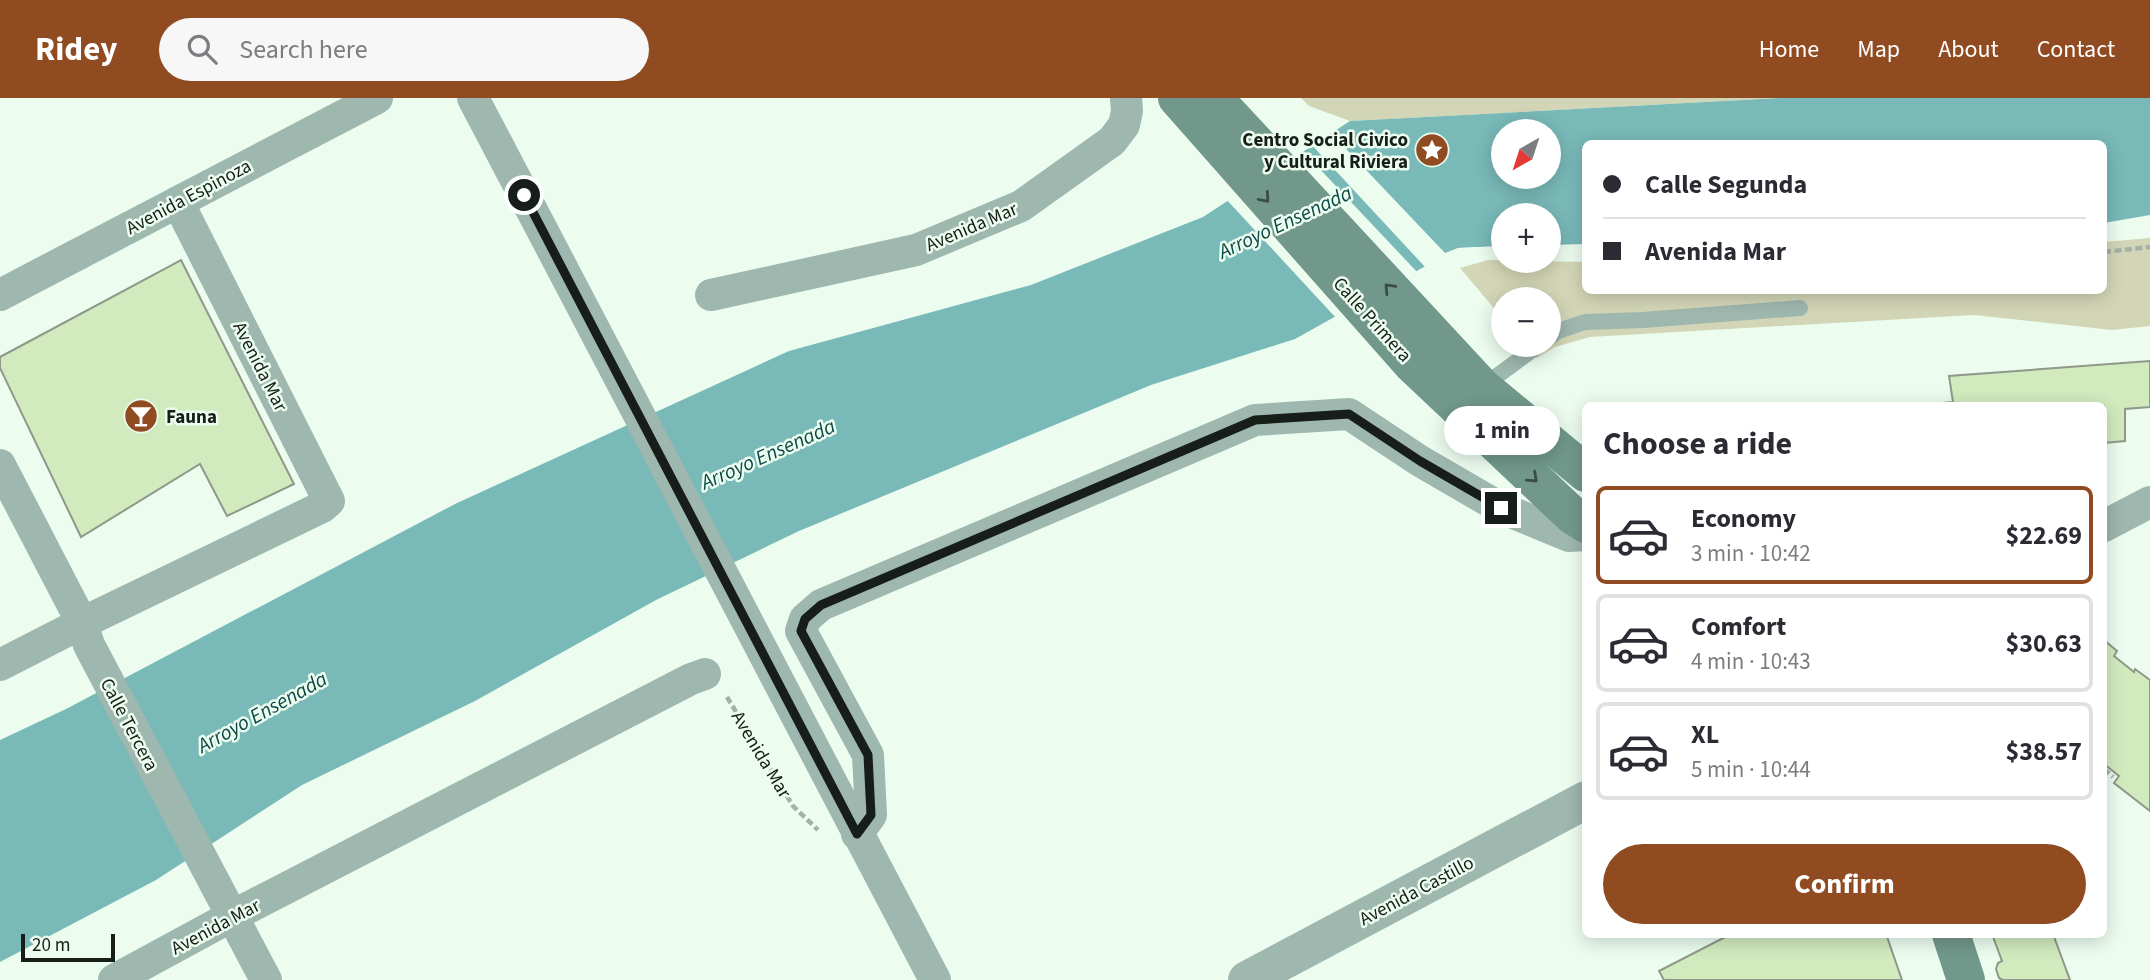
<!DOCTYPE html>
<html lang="en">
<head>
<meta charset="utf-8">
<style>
  :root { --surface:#fff; --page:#f7f7f7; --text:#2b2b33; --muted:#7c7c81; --line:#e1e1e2; --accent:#904b20 }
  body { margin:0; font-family:"Source Sans 3",sans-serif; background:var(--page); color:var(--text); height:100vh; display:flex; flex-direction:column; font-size:26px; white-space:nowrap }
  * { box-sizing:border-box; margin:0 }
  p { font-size:23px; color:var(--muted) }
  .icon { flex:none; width:38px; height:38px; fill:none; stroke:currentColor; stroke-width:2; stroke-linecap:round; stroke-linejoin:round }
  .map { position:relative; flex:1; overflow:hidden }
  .side { position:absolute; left:1582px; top:304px; width:525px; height:536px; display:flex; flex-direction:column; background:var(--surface); border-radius:10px; box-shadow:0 4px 18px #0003 }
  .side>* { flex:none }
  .guide { position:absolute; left:1582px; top:42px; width:525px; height:154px; border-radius:10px; box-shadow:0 4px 18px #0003; display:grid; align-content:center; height:154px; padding:0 21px; background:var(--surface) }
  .needle { width:46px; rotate:219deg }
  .tools { position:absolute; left:1491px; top:21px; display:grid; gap:14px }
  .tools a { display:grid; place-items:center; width:70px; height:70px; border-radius:50%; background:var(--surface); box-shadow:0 4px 18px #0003; font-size:35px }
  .scale { position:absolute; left:21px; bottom:18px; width:94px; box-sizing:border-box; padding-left:7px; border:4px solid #171d18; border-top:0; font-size:19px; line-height:24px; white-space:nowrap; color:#171d18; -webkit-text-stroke:5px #ecfdf0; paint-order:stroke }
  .end { position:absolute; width:32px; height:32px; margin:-16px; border:9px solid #171d18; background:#fff; box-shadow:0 0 0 4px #fff }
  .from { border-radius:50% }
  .bubble { position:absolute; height:49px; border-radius:24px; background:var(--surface); box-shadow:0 4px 18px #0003; font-size:23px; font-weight:700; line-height:49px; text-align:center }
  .guide b { display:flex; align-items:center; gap:24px; height:66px; font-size:26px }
  .guide b+b { border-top:2px solid var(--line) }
  .guide i { width:18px; height:18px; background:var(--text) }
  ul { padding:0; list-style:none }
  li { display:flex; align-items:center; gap:21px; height:98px; margin:0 14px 10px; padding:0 7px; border:4px solid var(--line); border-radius:10px }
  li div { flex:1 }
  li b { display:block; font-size:26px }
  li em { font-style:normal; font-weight:700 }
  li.selected { border-color:var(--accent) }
  li>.icon { width:63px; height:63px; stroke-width:1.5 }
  h2 { padding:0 21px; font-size:32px; line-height:84px }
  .primary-button { display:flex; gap:14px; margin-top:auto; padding:14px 21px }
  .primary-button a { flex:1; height:80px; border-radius:42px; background:var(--accent); color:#fff; font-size:28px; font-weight:700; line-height:80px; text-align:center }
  header { display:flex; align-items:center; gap:42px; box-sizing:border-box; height:98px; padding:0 35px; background:var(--accent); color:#fff }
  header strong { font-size:33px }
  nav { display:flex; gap:38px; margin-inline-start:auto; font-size:24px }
  .search { width:490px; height:63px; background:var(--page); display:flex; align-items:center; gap:18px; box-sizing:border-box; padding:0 24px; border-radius:38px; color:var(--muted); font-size:26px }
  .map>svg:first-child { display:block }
</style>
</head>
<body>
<header>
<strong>Ridey</strong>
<div class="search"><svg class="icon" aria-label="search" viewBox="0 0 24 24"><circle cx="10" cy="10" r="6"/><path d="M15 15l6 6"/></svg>Search here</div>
<nav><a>Home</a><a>Map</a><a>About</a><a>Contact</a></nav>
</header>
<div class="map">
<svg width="2150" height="882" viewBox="0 0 2150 882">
  <rect width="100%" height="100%" fill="#ecfdf0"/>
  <g fill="#d3d6b6">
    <polygon points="1301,0 1782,0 1350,23 1309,8"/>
    <polygon points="2150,140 2150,228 2112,232 1974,217 1590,239 1555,249 1537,260 1526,247 1549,247 1549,201 1503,201 1503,221 1460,170 1488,162 1585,164 1586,192 2104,192 2104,144"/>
  </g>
  <path fill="#79b9b8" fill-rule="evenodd" d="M 1782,0 L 2150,0 L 2150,117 L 2104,125 L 2104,46 L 1586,46 L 1585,146 L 1549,147 L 1549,117 L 1503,117 L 1503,148 L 1458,150 L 1295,241 L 1151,287 L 799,433 L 656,502 L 475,603 L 302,687 L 156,782 L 0,864 L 0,642 L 66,611 L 455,406 L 789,253 L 1031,187 L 1203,119 L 1350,23 ZM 1503,33 L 1549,33 L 1549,79 L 1503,79 Z"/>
  <g fill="#ecfdf0">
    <polygon points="1329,33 1445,155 1458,150 1503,148 1503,152 1458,153 1426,170 1310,45"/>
    <polygon points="1301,51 1418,175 1337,221 1225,100"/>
  </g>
  <g fill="#d1ebbf" stroke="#8f9889" stroke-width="2">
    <polygon points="181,162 294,386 227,418 200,366 81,439 0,270 0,259"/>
    <polygon points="2150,263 2150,309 2125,311 2125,343 2104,345 2104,308 1910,308 1953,304 1949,278"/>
    <polygon points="2104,542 2117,553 2114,558 2134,574 2135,571 2150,582 2150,713 2114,685 2119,678 2104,666"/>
    <polygon points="1731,836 1886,836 1902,882 1664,882 1659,873"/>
    <polygon points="1992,836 2053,836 2070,882 2003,882 1999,880 1996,871 1998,865 2002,863"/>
  </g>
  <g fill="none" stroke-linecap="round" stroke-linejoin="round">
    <g stroke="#a4b1a7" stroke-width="4.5" stroke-dasharray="7 3.5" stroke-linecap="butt">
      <polyline points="2104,154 2150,149"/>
      <polyline points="727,599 793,708 818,732"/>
      <polyline points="2104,671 2113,679"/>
    </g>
    <g stroke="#9eb7af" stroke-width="16">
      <polyline points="1549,240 1558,233 1585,224 1643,222 1800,210"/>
      <polyline points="1482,289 1539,247"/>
    </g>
    <g stroke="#9eb7af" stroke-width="32">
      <polyline points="473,0 935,882"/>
      <polyline points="0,197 377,0"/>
      <polyline points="711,197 916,152 1021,108 1112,43 1124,27 1127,13 1126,0"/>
      <polyline points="0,367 82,525 89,547 266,882"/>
      <polyline points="2104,428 2150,404"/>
      <polyline points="0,567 82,525 322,409 329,403 178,104"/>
      <polyline points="857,736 871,717 868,657 801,533 805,521 821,507 1255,322 1349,316 1420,363 1501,410 1569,438 1586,437"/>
      <polyline points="114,882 232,818 691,581 705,576"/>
    </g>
    <polyline stroke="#9eb7af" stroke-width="38" points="1247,882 1586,702"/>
    <g stroke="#72988c" stroke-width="38">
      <polyline points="1177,0 1412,266 1572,417 1586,426"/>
      <polyline points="1214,0 1482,289 1586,375"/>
      <polyline points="1951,836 1966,882"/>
    </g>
  </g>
  <defs><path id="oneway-chevron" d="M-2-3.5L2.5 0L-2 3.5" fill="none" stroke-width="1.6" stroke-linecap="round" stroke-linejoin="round" transform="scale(1.75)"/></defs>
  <g stroke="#3b4e46">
    <use href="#oneway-chevron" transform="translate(1265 100) rotate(49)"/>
    <use href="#oneway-chevron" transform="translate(1389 190) rotate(-133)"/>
    <use href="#oneway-chevron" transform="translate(1533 380) rotate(43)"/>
  </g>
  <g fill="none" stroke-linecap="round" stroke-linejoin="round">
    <polyline stroke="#171d18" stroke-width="9" points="524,97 857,736 871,717 868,657 801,533 805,521 821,507 1255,322 1349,316 1420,363 1501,410"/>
  </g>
  <defs>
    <g id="sight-disc" transform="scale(1.75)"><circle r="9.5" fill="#904b20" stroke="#ecfdf0"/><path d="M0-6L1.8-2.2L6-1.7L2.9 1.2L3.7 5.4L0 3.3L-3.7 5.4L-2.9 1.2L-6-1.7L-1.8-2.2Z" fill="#fff"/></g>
    <g id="bar-disc" transform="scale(1.75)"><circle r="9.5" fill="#904b20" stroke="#ecfdf0"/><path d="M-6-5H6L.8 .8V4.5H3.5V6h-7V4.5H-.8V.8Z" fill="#fff"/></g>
  </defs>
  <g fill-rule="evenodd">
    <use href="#sight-disc" x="1432" y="52"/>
    <use href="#bar-disc" x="141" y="318"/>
  </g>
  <g text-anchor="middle" stroke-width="5" stroke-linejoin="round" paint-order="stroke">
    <g font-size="19" font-weight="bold" fill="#171d18" stroke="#ecfdf0" text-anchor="end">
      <text x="1408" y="48">Centro Social Civico<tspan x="1408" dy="22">y Cultural Riviera</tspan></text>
      <text x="166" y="325" text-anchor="start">Fauna</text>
    </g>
    <g font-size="19" fill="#171d18" stroke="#ecfdf0">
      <text transform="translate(188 98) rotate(-28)" y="7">Avenida Espinoza</text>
      <text transform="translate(971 128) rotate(-23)" y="7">Avenida Mar</text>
      <text transform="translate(1373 221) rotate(48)" y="7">Calle Primera</text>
      <text transform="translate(261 268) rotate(63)" y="7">Avenida Mar</text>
      <text transform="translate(130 626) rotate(62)" y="7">Calle Tercera</text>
      <text transform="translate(762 656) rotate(59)" y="7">Avenida Mar</text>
      <text transform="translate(1416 792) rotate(-28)" y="7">Avenida Castillo</text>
      <text transform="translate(215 828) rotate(-28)" y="7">Avenida Mar</text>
    </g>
    <g font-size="21" font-style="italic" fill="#0c4847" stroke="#ecfdf0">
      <text transform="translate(1285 124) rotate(-25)" y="7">Arroyo Ensenada</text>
      <text transform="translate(768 356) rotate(-24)" y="7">Arroyo Ensenada</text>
      <text transform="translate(262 614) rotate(-29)" y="7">Arroyo Ensenada</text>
    </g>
  </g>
</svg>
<div class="tools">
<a><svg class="needle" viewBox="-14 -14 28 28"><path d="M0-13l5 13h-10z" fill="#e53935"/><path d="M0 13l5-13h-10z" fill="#7c7c81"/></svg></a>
<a>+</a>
<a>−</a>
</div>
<div class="scale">20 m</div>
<i class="end from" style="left:524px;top:97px"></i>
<i class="end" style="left:1501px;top:410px"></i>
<div class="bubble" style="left:1444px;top:308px;width:116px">1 min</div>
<div class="guide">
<b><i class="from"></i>Calle Segunda</b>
<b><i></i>Avenida Mar</b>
</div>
<section class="side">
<h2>Choose a ride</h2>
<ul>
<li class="selected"><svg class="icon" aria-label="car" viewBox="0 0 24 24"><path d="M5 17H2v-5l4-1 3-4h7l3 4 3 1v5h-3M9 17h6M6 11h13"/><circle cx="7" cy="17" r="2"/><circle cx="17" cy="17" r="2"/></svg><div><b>Economy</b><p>3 min · 10:42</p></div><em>$22.69</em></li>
<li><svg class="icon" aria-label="car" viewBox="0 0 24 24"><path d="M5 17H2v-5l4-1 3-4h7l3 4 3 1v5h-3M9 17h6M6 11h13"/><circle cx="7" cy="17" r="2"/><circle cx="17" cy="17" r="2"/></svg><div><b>Comfort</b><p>4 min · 10:43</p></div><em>$30.63</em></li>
<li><svg class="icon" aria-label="car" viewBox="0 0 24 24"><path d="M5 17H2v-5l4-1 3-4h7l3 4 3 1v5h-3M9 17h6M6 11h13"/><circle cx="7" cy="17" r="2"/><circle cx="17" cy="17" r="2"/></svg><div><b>XL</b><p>5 min · 10:44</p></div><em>$38.57</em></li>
</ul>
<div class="primary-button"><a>Confirm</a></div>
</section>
</div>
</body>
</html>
